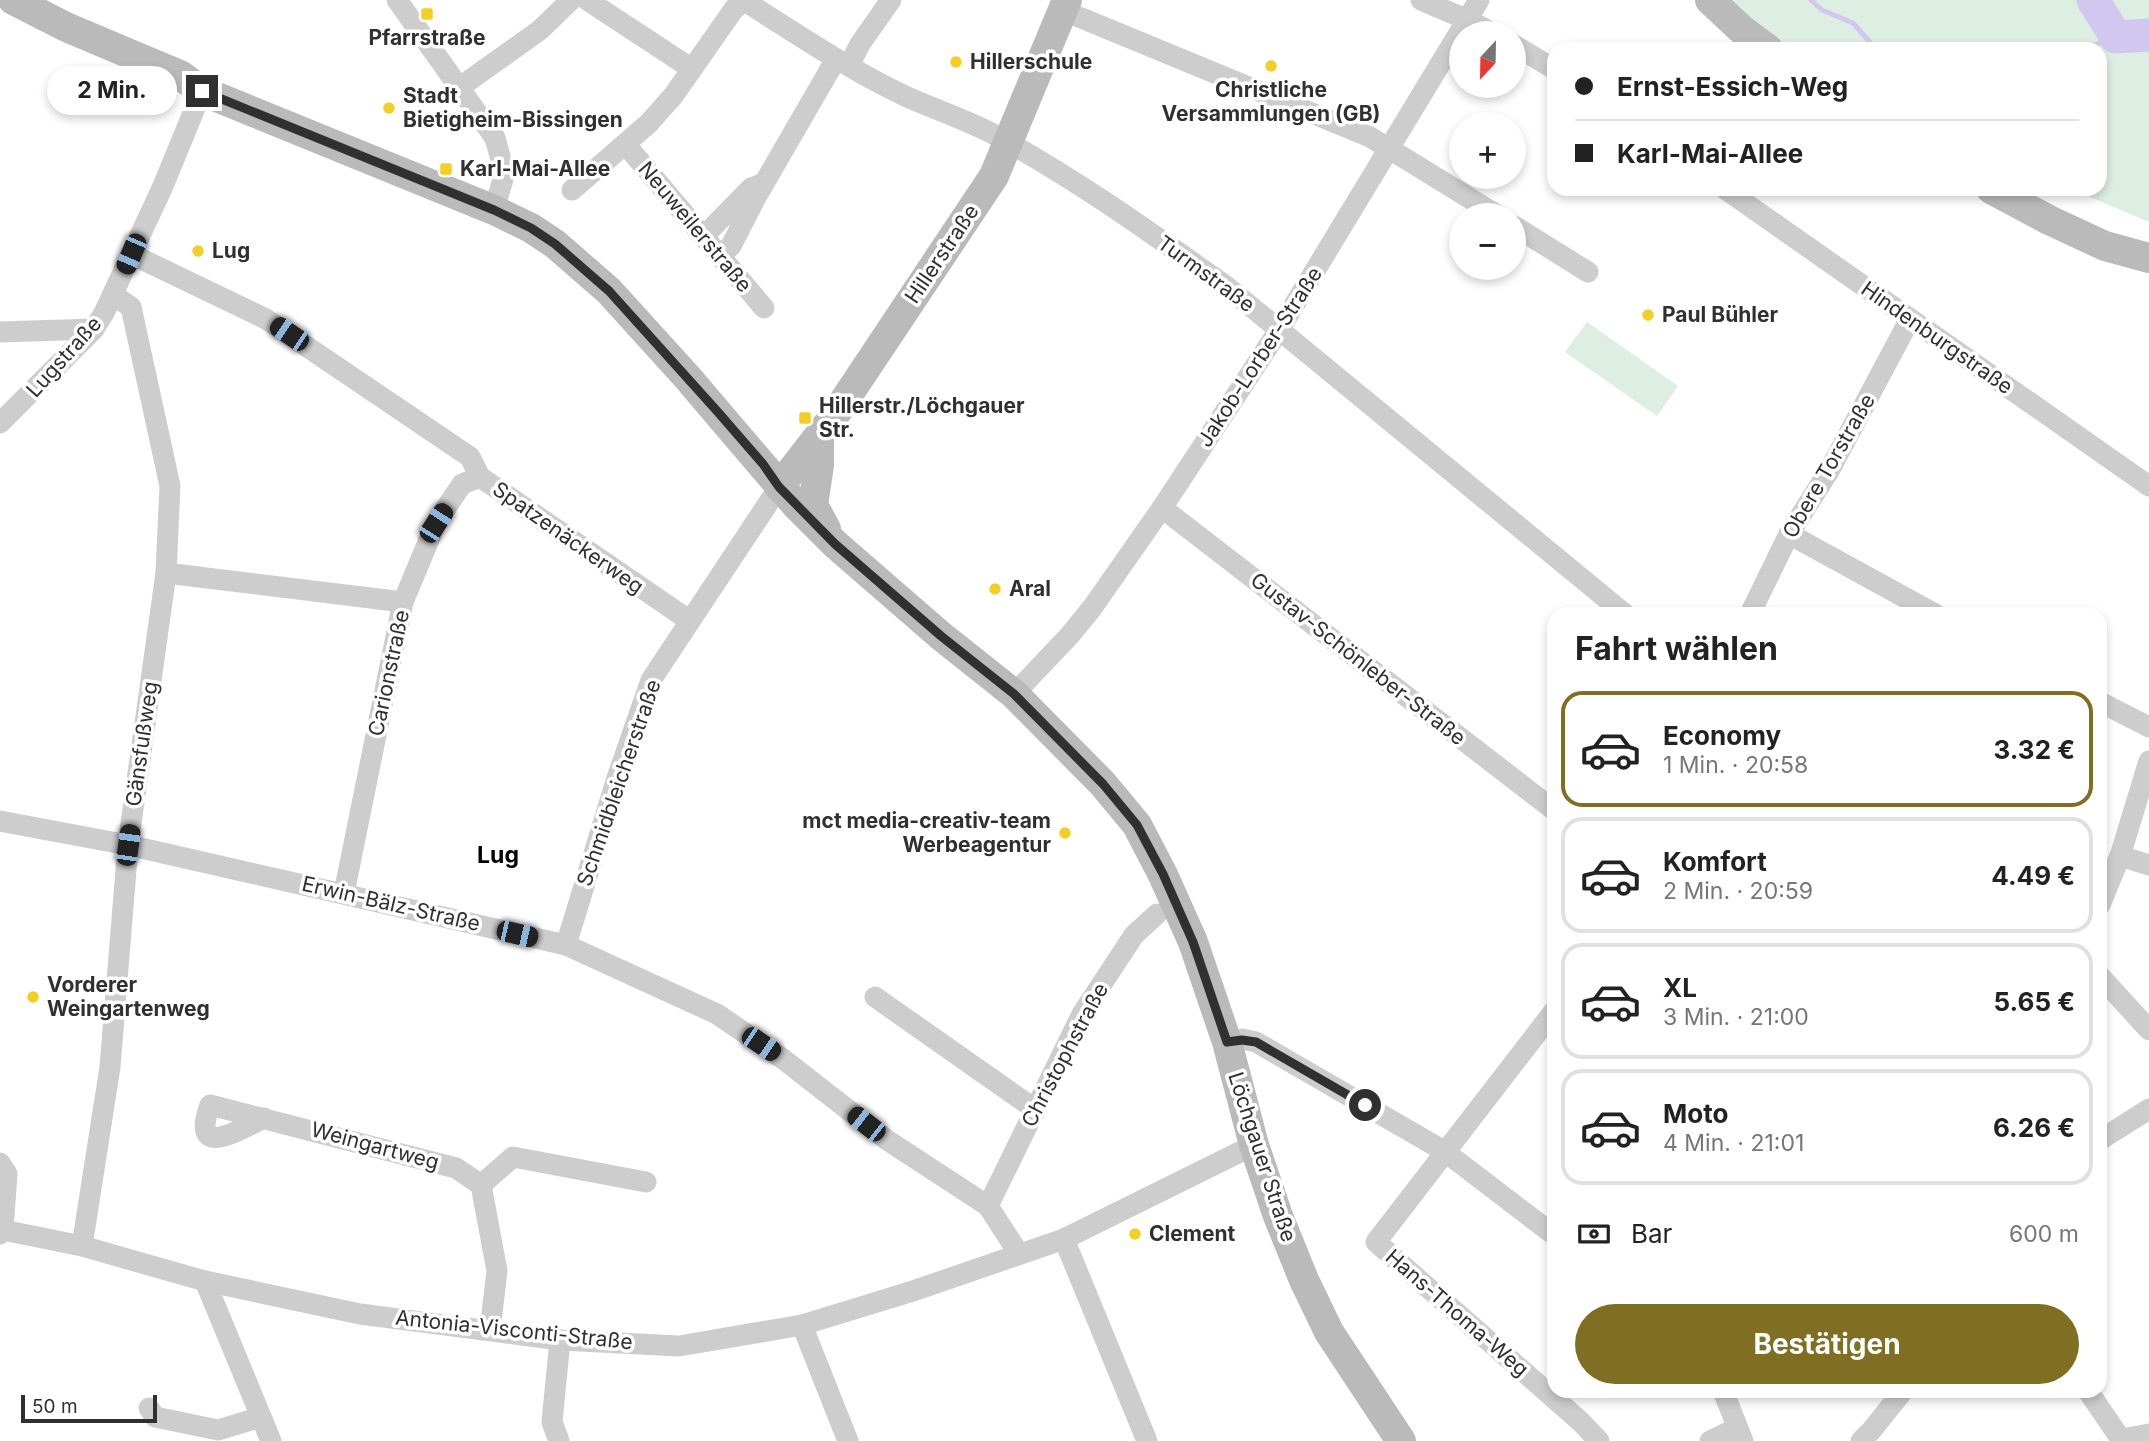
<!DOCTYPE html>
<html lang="de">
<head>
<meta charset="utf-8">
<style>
  :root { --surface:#fff; --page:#f6f6f6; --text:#222; --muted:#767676; --line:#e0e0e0; --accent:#806f23 }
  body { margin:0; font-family:Inter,sans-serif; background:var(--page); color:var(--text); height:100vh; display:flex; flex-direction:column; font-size:26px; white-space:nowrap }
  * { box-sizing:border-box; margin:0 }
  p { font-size:23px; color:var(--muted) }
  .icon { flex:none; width:38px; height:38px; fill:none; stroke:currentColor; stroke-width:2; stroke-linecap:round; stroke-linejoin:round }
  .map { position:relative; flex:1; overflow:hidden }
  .side { position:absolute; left:1547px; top:607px; width:560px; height:791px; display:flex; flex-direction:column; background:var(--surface); border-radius:21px; box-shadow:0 4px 10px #0003 }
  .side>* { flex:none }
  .top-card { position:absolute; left:1547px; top:42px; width:560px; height:154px; border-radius:21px; box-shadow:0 4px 10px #0003; display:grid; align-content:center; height:154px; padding:0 28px; background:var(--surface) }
  .needle { width:46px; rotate:202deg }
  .buttons { position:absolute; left:1449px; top:21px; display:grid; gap:14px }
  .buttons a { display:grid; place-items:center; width:77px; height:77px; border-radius:50%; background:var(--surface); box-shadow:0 4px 10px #0003; font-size:35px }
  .scale { position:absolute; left:21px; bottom:18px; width:136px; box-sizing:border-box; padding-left:7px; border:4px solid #303030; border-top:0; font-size:19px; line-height:24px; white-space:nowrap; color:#303030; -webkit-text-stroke:5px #fff; paint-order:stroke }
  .end { position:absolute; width:32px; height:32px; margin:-16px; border:9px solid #303030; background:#fff; box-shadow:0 0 0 4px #fff }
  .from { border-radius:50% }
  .bubble { position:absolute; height:49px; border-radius:24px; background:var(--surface); box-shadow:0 4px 10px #0003; font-size:23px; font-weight:700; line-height:49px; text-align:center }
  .car { position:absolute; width:21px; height:42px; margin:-21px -10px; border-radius:9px; box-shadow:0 0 5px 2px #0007; background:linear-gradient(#222 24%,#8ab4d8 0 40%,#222 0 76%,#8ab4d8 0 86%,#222 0) }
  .top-card b { display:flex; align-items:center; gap:24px; height:66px; font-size:26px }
  .top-card b+b { border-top:2px solid var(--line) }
  .top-card i { width:18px; height:18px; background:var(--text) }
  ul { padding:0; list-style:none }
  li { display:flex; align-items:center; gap:21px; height:116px; margin:0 14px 10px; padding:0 14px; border:4px solid var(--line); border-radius:21px }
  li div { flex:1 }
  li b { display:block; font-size:26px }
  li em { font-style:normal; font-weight:700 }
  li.current { border-color:var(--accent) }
  li>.icon { width:63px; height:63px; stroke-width:1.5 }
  h2 { padding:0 28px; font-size:32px; line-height:84px }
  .pay { display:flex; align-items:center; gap:18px; height:77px; padding:0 28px; font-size:26px }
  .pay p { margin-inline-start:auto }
  .action { display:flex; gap:14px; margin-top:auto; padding:14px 28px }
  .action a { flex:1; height:80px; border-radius:42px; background:var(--accent); color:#fff; font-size:28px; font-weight:700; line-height:80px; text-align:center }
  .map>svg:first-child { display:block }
</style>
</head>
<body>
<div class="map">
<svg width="2149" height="1441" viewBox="0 0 2149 1441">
  <rect width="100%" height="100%" fill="#fff"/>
  <g fill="#ddeee3">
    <polygon points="1724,0 2149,0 2149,222 2071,189 2100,189 2100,49 1791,49"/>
    <polygon points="1587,322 1678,386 1657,416 1565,352"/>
  </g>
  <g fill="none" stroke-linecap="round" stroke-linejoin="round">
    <g stroke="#d2c7ef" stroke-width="5">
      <polyline points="1811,0 1822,10 1853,23 1876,49"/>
      <polyline points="2083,49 2116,37"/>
    </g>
    <polyline stroke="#d2c7ef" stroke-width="33" points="2093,0 2116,37 2149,35"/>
    <g stroke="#cdcdcd" stroke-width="21">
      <polyline points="397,0 495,138 503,167 503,179 494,210"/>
      <polyline points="587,0 692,69"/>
      <path d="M 743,0 C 795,33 847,68 903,95 C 933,109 965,119 995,135 C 1076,179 1151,233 1226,286 L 1625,614"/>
      <polyline points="1421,0 1468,20 1493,33"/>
      <polyline points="1062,10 1370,137 1497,215"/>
      <polyline points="1514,45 1554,69"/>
      <polyline points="849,66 860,44 891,0"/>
      <polyline points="460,87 540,30 571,0"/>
      <polyline points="626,145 764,308"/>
      <polyline points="1725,189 2149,486"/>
      <polyline points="572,190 649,123 673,96 734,9 745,0"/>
      <polyline points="1514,226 1588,272"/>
      <polyline points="704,236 751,188 759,185"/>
      <polyline points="131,254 266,319 470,457 480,477 690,621"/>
      <polyline points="720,255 731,246 755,199 836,59"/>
      <polyline points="0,332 94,329"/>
      <polyline points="0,423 94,329 104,313 163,186 202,91"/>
      <polyline points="1162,508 1554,810"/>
      <polyline points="1789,534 1935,614"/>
      <polyline points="166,573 403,602"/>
      <polyline points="1750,614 1789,534 1829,471 1910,319"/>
      <polyline points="1014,694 1070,635 1092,608 1162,508 1279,330 1479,0"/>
      <polyline points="2100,702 2149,727"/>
      <polyline points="0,821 128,845 566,945 717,1014 783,1059 887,1140 988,1206 1019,1254"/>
      <polyline points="2120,856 2149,865"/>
      <polyline points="344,893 403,602 436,523 462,484 480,477"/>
      <polyline points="2100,905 2120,856 2149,761"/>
      <polyline points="566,945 617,778 651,680 779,487"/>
      <polyline points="2100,976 2149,1030"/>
      <polyline points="875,997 1036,1110"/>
      <polyline points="1554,1011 1376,1242 1581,1422 1599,1441"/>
      <polyline points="1227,1042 1242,1039 1256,1042 1444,1151 1554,1235"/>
      <path d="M 264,1118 C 241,1129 189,1162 210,1105 L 456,1168 L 481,1185 L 513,1157 L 646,1182"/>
      <polyline points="2100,1140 2149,1109"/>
      <polyline points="0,1163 7,1174 3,1230"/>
      <polyline points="481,1185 497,1271 490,1330"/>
      <polyline points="988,1206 1082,1014 1134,935 1157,914"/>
      <polyline points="0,1234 3,1230 82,1246 205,1281 360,1314 560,1340 679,1346 802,1325 913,1291 1064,1239 1254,1145"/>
      <polyline points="1064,1239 1147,1441"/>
      <polyline points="82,1246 110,1067 128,845 166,573 170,486 131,307 113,295"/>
      <polyline points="205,1281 271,1441"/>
      <polyline points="802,1325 848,1441"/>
      <polyline points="1723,1391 1743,1441"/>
      <polyline points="2088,1391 2122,1441"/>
      <polyline points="149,1408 155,1417 218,1430 261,1417"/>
      <polyline points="2122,1439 2149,1434"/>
      <polyline points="559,1441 552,1422 560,1340"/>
      <polyline points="1710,1441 1737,1428"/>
      <polyline points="1861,1441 1871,1431 1903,1391"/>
    </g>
    <g stroke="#bababa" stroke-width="30">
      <polyline points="13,0 66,27 180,75 202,91 494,210 531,228 555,244 609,291 687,377 797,506 835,544 941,636 1014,694 1103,784 1137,825 1163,875 1193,942 1227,1042 1254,1145 1278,1216 1304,1280 1329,1332 1401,1441"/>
      <polyline points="1710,0 1741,29 1768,49"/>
      <polyline points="1991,189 2049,220 2105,246 2149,258"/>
      <polyline points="819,438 819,465 813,505 826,529"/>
      <polyline points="779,487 832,419 994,176 1067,0"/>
    </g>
  </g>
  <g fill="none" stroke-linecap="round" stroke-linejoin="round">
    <polyline stroke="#303030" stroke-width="9" points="202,91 494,210 531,228 555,244 609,291 717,411 763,464 779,487 835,544 941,636 1014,694 1103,784 1137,825 1163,874 1193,942 1227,1042 1242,1040 1256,1042 1365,1105"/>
  </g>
  <g fill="#f3ce25" stroke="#fff" stroke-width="2.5">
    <rect x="420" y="7" width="14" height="14" rx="3.5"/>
    <circle cx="956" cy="62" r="7"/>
    <circle cx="1271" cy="66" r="7"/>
    <circle cx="389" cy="108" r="7"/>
    <rect x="439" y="162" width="14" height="14" rx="3.5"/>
    <circle cx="198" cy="251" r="7"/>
    <circle cx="1648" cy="315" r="7"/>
    <rect x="798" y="411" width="14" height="14" rx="3.5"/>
    <circle cx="995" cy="589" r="7"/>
    <circle cx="1065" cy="833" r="7"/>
    <circle cx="33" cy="997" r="7"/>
    <circle cx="1135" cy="1234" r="7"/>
  </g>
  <g text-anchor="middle" stroke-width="7" stroke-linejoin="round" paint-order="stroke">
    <g font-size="21" font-weight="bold" fill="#303030" stroke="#fff" text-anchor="start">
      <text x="427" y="45" text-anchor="middle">Pfarrstraße</text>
      <text x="970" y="69">Hillerschule</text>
      <text x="1271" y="97" text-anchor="middle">Christliche<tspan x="1271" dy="24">Versammlungen (GB)</tspan></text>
      <text x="403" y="103">Stadt<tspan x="403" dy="24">Bietigheim-Bissingen</tspan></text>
      <text x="460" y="176">Karl-Mai-Allee</text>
      <text x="212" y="258">Lug</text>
      <text x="1662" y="322">Paul Bühler</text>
      <text x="819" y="413">Hillerstr./Löchgauer<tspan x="819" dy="24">Str.</tspan></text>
      <text x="1009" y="596">Aral</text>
      <text x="1051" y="828" text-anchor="end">mct media-creativ-team<tspan x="1051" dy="24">Werbeagentur</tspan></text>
      <text x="47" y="992">Vorderer<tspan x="47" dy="24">Weingartenweg</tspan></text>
      <text x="1149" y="1241">Clement</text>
    </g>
    <g font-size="21" fill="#303030" stroke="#fff">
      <text transform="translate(695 227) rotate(50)" y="7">Neuweilerstraße</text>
      <text transform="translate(942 254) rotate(-56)" y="7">Hillerstraße</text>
      <text transform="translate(1206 274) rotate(36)" y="7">Turmstraße</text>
      <text transform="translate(1937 338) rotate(35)" y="7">Hindenburgstraße</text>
      <text transform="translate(64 357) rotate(-48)" y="7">Lugstraße</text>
      <text transform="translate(1260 357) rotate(-57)" y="7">Jakob-Lorber-Straße</text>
      <text transform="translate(1829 466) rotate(-60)" y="7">Obere Torstraße</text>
      <text transform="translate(568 538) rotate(35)" y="7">Spatzenäckerweg</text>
      <text transform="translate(1358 659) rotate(38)" y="7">Gustav-Schönleber-Straße</text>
      <text transform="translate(389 673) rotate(-78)" y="7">Carionstraße</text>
      <text transform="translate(142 744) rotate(-82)" y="7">Gänsfußweg</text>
      <text transform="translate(619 783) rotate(-71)" y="7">Schmidbleicherstraße</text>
      <text transform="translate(391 904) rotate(13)" y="7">Erwin-Bälz-Straße</text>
      <text transform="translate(1065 1055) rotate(-62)" y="7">Christophstraße</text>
      <text transform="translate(375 1146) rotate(15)" y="7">Weingartweg</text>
      <text transform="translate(1262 1157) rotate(72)" y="7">Löchgauer Straße</text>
      <text transform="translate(1457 1313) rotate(41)" y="7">Hans-Thoma-Weg</text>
      <text transform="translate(514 1330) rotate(6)" y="7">Antonia-Visconti-Straße</text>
    </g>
    <g font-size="23" font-weight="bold" fill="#000" stroke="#fff">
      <text x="498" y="863">Lug</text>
    </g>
  </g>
</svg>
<div class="buttons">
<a><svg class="needle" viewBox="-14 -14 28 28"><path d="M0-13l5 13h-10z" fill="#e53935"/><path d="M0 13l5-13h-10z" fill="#767676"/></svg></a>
<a>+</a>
<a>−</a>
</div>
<div class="scale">50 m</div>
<i class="end from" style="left:1365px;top:1105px"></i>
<i class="end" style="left:202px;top:91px"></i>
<div class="bubble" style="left:47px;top:66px;width:130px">2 Min.</div>
<i class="car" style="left:131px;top:254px;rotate:203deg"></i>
<i class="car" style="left:289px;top:334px;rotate:304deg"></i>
<i class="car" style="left:436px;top:523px;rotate:33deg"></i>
<i class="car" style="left:128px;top:845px;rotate:8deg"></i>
<i class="car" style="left:517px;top:934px;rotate:103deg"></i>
<i class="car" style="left:761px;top:1044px;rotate:124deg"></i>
<i class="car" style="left:866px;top:1124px;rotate:308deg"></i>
<div class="top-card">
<b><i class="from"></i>Ernst-Essich-Weg</b>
<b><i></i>Karl-Mai-Allee</b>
</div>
<section class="side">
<h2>Fahrt wählen</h2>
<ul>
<li class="current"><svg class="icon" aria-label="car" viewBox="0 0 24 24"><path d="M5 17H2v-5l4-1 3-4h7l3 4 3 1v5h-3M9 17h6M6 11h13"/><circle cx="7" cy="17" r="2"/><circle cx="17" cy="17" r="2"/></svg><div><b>Economy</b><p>1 Min. · 20:58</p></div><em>3.32 €</em></li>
<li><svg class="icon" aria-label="car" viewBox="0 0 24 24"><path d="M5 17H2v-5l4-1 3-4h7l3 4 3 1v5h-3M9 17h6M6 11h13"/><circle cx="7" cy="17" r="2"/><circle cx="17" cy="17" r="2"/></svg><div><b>Komfort</b><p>2 Min. · 20:59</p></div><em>4.49 €</em></li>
<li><svg class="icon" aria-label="car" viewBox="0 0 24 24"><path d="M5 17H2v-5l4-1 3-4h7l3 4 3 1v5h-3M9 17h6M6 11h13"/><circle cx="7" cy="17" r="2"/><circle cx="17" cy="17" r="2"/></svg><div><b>XL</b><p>3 Min. · 21:00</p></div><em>5.65 €</em></li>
<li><svg class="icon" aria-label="car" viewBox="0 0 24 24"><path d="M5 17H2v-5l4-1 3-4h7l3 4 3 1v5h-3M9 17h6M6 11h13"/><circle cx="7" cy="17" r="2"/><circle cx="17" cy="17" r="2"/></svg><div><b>Moto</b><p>4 Min. · 21:01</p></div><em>6.26 €</em></li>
</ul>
<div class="pay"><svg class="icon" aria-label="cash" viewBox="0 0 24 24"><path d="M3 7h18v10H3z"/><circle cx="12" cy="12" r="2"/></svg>Bar<p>600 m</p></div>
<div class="action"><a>Bestätigen</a></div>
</section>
</div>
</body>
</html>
